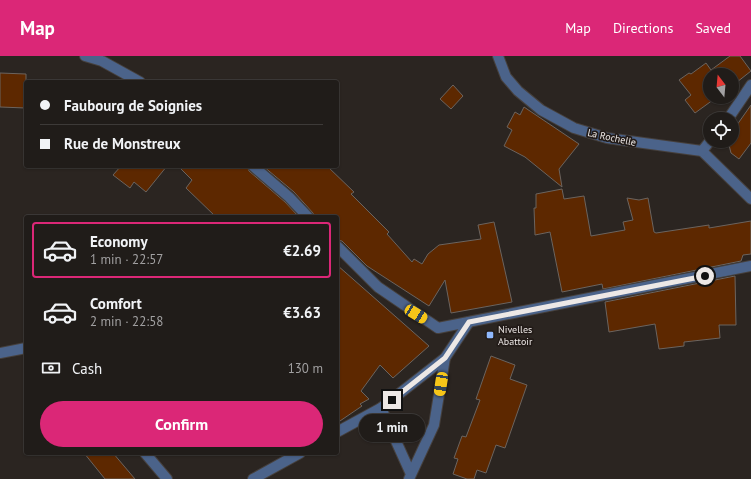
<!DOCTYPE html>
<html lang="en">
<head>
<meta charset="utf-8">
<style>
  :root { --surface:#201c19; --page:#2d2926; --text:#f1f3f6; --muted:#a2a1a2; --line:#3d3a38; --accent:#db2777 }
  body { margin:0; font-family:"PT Sans",sans-serif; background:var(--page); color:var(--text); height:100vh; display:flex; flex-direction:column; font-size:15px; white-space:nowrap }
  * { box-sizing:border-box; margin:0 }
  p { font-size:13px; color:var(--muted) }
  .icon { flex:none; width:22px; height:22px; fill:none; stroke:currentColor; stroke-width:2; stroke-linecap:round; stroke-linejoin:round }
  .map { position:relative; flex:1; overflow:hidden }
  .details { position:absolute; left:24px; top:159px; width:315px; height:240px; display:flex; flex-direction:column; background:var(--surface); border-radius:4px; box-shadow:0 1px 3px #0004,0 0 0 1px var(--line) }
  .details>* { flex:none }
  .guide { position:absolute; left:24px; top:24px; width:315px; height:88px; border-radius:4px; box-shadow:0 1px 3px #0004,0 0 0 1px var(--line); display:grid; align-content:center; height:88px; padding:0 16px; background:var(--surface) }
  .needle { width:26px; rotate:344deg }
  .fabs { position:absolute; left:703px; top:12px; display:grid; gap:8px }
  .fabs a { display:grid; place-items:center; width:36px; height:36px; border-radius:50%; background:var(--surface); box-shadow:0 1px 3px #0004,0 0 0 1px var(--line); font-size:20px }
  .end { position:absolute; width:18px; height:18px; margin:-9px; border:5px solid #ede8e6; background:#111; box-shadow:0 0 0 2px #111 }
  .from { border-radius:50% }
  .bubble { position:absolute; height:28px; border-radius:14px; background:var(--surface); box-shadow:0 1px 3px #0004,0 0 0 1px var(--line); font-size:13px; font-weight:600; line-height:28px; text-align:center }
  .car { position:absolute; width:12px; height:24px; margin:-12px -6px; border-radius:5px; box-shadow:0 0 3px 1px #0007; background:linear-gradient(#f5c518 24%,#345 0 40%,#f5c518 0 76%,#345 0 86%,#f5c518 0) }
  .guide b { display:flex; align-items:center; gap:14px; height:38px; font-size:15px }
  .guide b+b { border-top:1px solid var(--line) }
  .guide i { width:10px; height:10px; background:var(--text) }
  ul { padding:7px 0 0; list-style:none }
  li { display:flex; align-items:center; gap:12px; height:56px; margin:0 8px 6px; padding:0 8px; border:2px solid transparent; border-radius:4px }
  li div { flex:1 }
  li b { display:block; font-size:15px }
  li em { font-style:normal; font-weight:600 }
  li.current { border-color:var(--accent) }
  li>.icon { width:36px; height:36px; stroke-width:1.5 }
  .pay { display:flex; align-items:center; gap:10px; height:44px; padding:0 16px; font-size:15px }
  .pay p { margin-inline-start:auto }
  .primary-button { display:flex; gap:8px; margin-top:auto; padding:8px 16px }
  .primary-button a { flex:1; height:46px; border-radius:24px; background:var(--accent); color:#fff; font-size:16px; font-weight:600; line-height:46px; text-align:center }
  header { display:flex; align-items:center; gap:24px; box-sizing:border-box; height:56px; padding:0 20px; background:var(--accent); color:#fff }
  header strong { font-size:19px }
  nav { display:flex; gap:22px; margin-inline-start:auto; font-size:14px }
  .map>svg:first-child { display:block }
</style>
</head>
<body>
<header>
<strong>Map</strong>
<nav><a>Map</a><a>Directions</a><a>Saved</a></nav>
</header>
<div class="map">
<svg width="751" height="423" viewBox="0 0 751 423">
  <rect width="100%" height="100%" fill="#2b2521"/>
  <g fill="#5d2800" stroke="#6b645f">
    <polygon points="730,0 740,0 751,15 732,30 732,19 710,19 710,41 717,41 695,57 685,44 691,39 679,24 689,17 691,18 706,7 711,14"/>
    <polygon points="0,17 26,18 26,52 0,51"/>
    <polygon points="453,29 463,40 451,53 440,43"/>
    <polygon points="751,49 751,87 739,103 731,97 728,85 732,85 732,76"/>
    <polygon points="524,51 579,88 559,113 562,131 525,101 504,90 512,74 507,71 515,56 520,59"/>
    <polygon points="121,110 167,110 146,136 134,126 130,132 113,119"/>
    <polygon points="178,110 247,110 249,115 285,146 299,161 216,161 186,132 192,124"/>
    <polygon points="263,110 327,110 354,136 351,138 389,176 387,178 412,206 414,203 422,208 428,198 439,189 481,183 478,169 494,166 512,246 451,257 445,224 429,250 367,210 342,185 337,184 337,161 314,161 313,157 294,136"/>
    <polygon points="562,133 564,143 584,140 591,180 625,174 623,166 633,164 627,142 639,144 648,142 654,176 656,177 709,169 709,172 751,165 751,198 743,199 741,205 603,233 602,228 562,236 550,176 535,179 534,152 536,152 536,138"/>
    <polygon points="337,209 429,290 393,322 380,309 361,335 369,343 360,348 362,350 337,367"/>
    <polygon points="735,220 736,269 719,269 720,282 684,286 684,290 659,293 655,268 609,276 605,246"/>
    <polygon points="491,300 515,309 510,323 527,329 505,392 496,389 486,417 477,414 474,423 467,423 453,418 458,403 454,402 462,380 466,381 480,344 476,343"/>
    <polygon points="84,397 113,397 135,423 105,423"/>
  </g>
  <g fill="none" stroke-linecap="round" stroke-linejoin="round">
    <g stroke="#46403d" stroke-width="12">
      <g id="minor">
        <polyline points="498,0 506,21 518,35 541,54 574,72 607,82 702,95 751,143"/>
        <polyline points="728,63 751,29"/>
        <polyline points="702,95 710,85"/>
        <polyline points="0,297 26,292"/>
        <polyline points="381,352 410,416"/>
        <polyline points="337,376 381,352 445,302 469,266"/>
        <polyline points="145,397 167,423"/>
        <polyline points="253,423 300,397"/>
        <polyline points="409,423 434,369 445,302"/>
      </g>
    </g>
    <g stroke="#46403d" stroke-width="12">
      <g id="tertiary">
        <polyline points="85,0 102,5 140,26"/>
        <polyline points="253,110 289,141 308,161"/>
        <polyline points="337,190 378,231 438,272 751,210"/>
      </g>
    </g>
    <use href="#minor" stroke="#4b638a" stroke-width="10"/>
    <use href="#tertiary" stroke="#4b638a" stroke-width="10"/>
  </g>
  <g fill="none" stroke-linecap="round" stroke-linejoin="round">
    <polyline stroke="#ede8e6" stroke-width="5" points="392,344 445,302 469,266 705,220"/>
  </g>
  <rect fill="#8fb8fd" stroke="#221b18" stroke-width="1.5" x="486" y="275" width="8" height="8" rx="2"/>
  <g text-anchor="middle" stroke-width="3.5" stroke-linejoin="round" paint-order="stroke">
    <g font-size="10" fill="#ede8e6" stroke="#221b18">
      <text transform="translate(612 81) rotate(12)" y="4">La Rochelle</text>
    </g>
    <g font-size="10" fill="#ede8e6" stroke="#221b18" text-anchor="start">
      <text x="498" y="277">Nivelles<tspan x="498" dy="12">Abattoir</tspan></text>
    </g>
  </g>
</svg>
<div class="fabs">
<a><svg class="needle" viewBox="-14 -14 28 28"><path d="M0-13l5 13h-10z" fill="#e53935"/><path d="M0 13l5-13h-10z" fill="#a2a1a2"/></svg></a>
<a><svg class="icon" aria-label="locate" viewBox="0 0 24 24"><circle cx="12" cy="12" r="6"/><path d="M12 2v4M12 18v4M2 12h4M18 12h4"/></svg></a>
</div>
<i class="end from" style="left:705px;top:220px"></i>
<i class="end" style="left:392px;top:344px"></i>
<div class="bubble" style="left:359px;top:358px;width:66px">1 min</div>
<i class="car" style="left:416px;top:258px;rotate:121deg"></i>
<i class="car" style="left:441px;top:328px;rotate:189deg"></i>
<div class="guide">
<b><i class="from"></i>Faubourg de Soignies</b>
<b><i></i>Rue de Monstreux</b>
</div>
<section class="details">
<ul>
<li class="current"><svg class="icon" aria-label="car" viewBox="0 0 24 24"><path d="M5 17H2v-5l4-1 3-4h7l3 4 3 1v5h-3M9 17h6M6 11h13"/><circle cx="7" cy="17" r="2"/><circle cx="17" cy="17" r="2"/></svg><div><b>Economy</b><p>1 min · 22:57</p></div><em>€2.69</em></li>
<li><svg class="icon" aria-label="car" viewBox="0 0 24 24"><path d="M5 17H2v-5l4-1 3-4h7l3 4 3 1v5h-3M9 17h6M6 11h13"/><circle cx="7" cy="17" r="2"/><circle cx="17" cy="17" r="2"/></svg><div><b>Comfort</b><p>2 min · 22:58</p></div><em>€3.63</em></li>
</ul>
<div class="pay"><svg class="icon" aria-label="cash" viewBox="0 0 24 24"><path d="M3 7h18v10H3z"/><circle cx="12" cy="12" r="2"/></svg>Cash<p>130 m</p></div>
<div class="primary-button"><a>Confirm</a></div>
</section>
</div>
</body>
</html>
